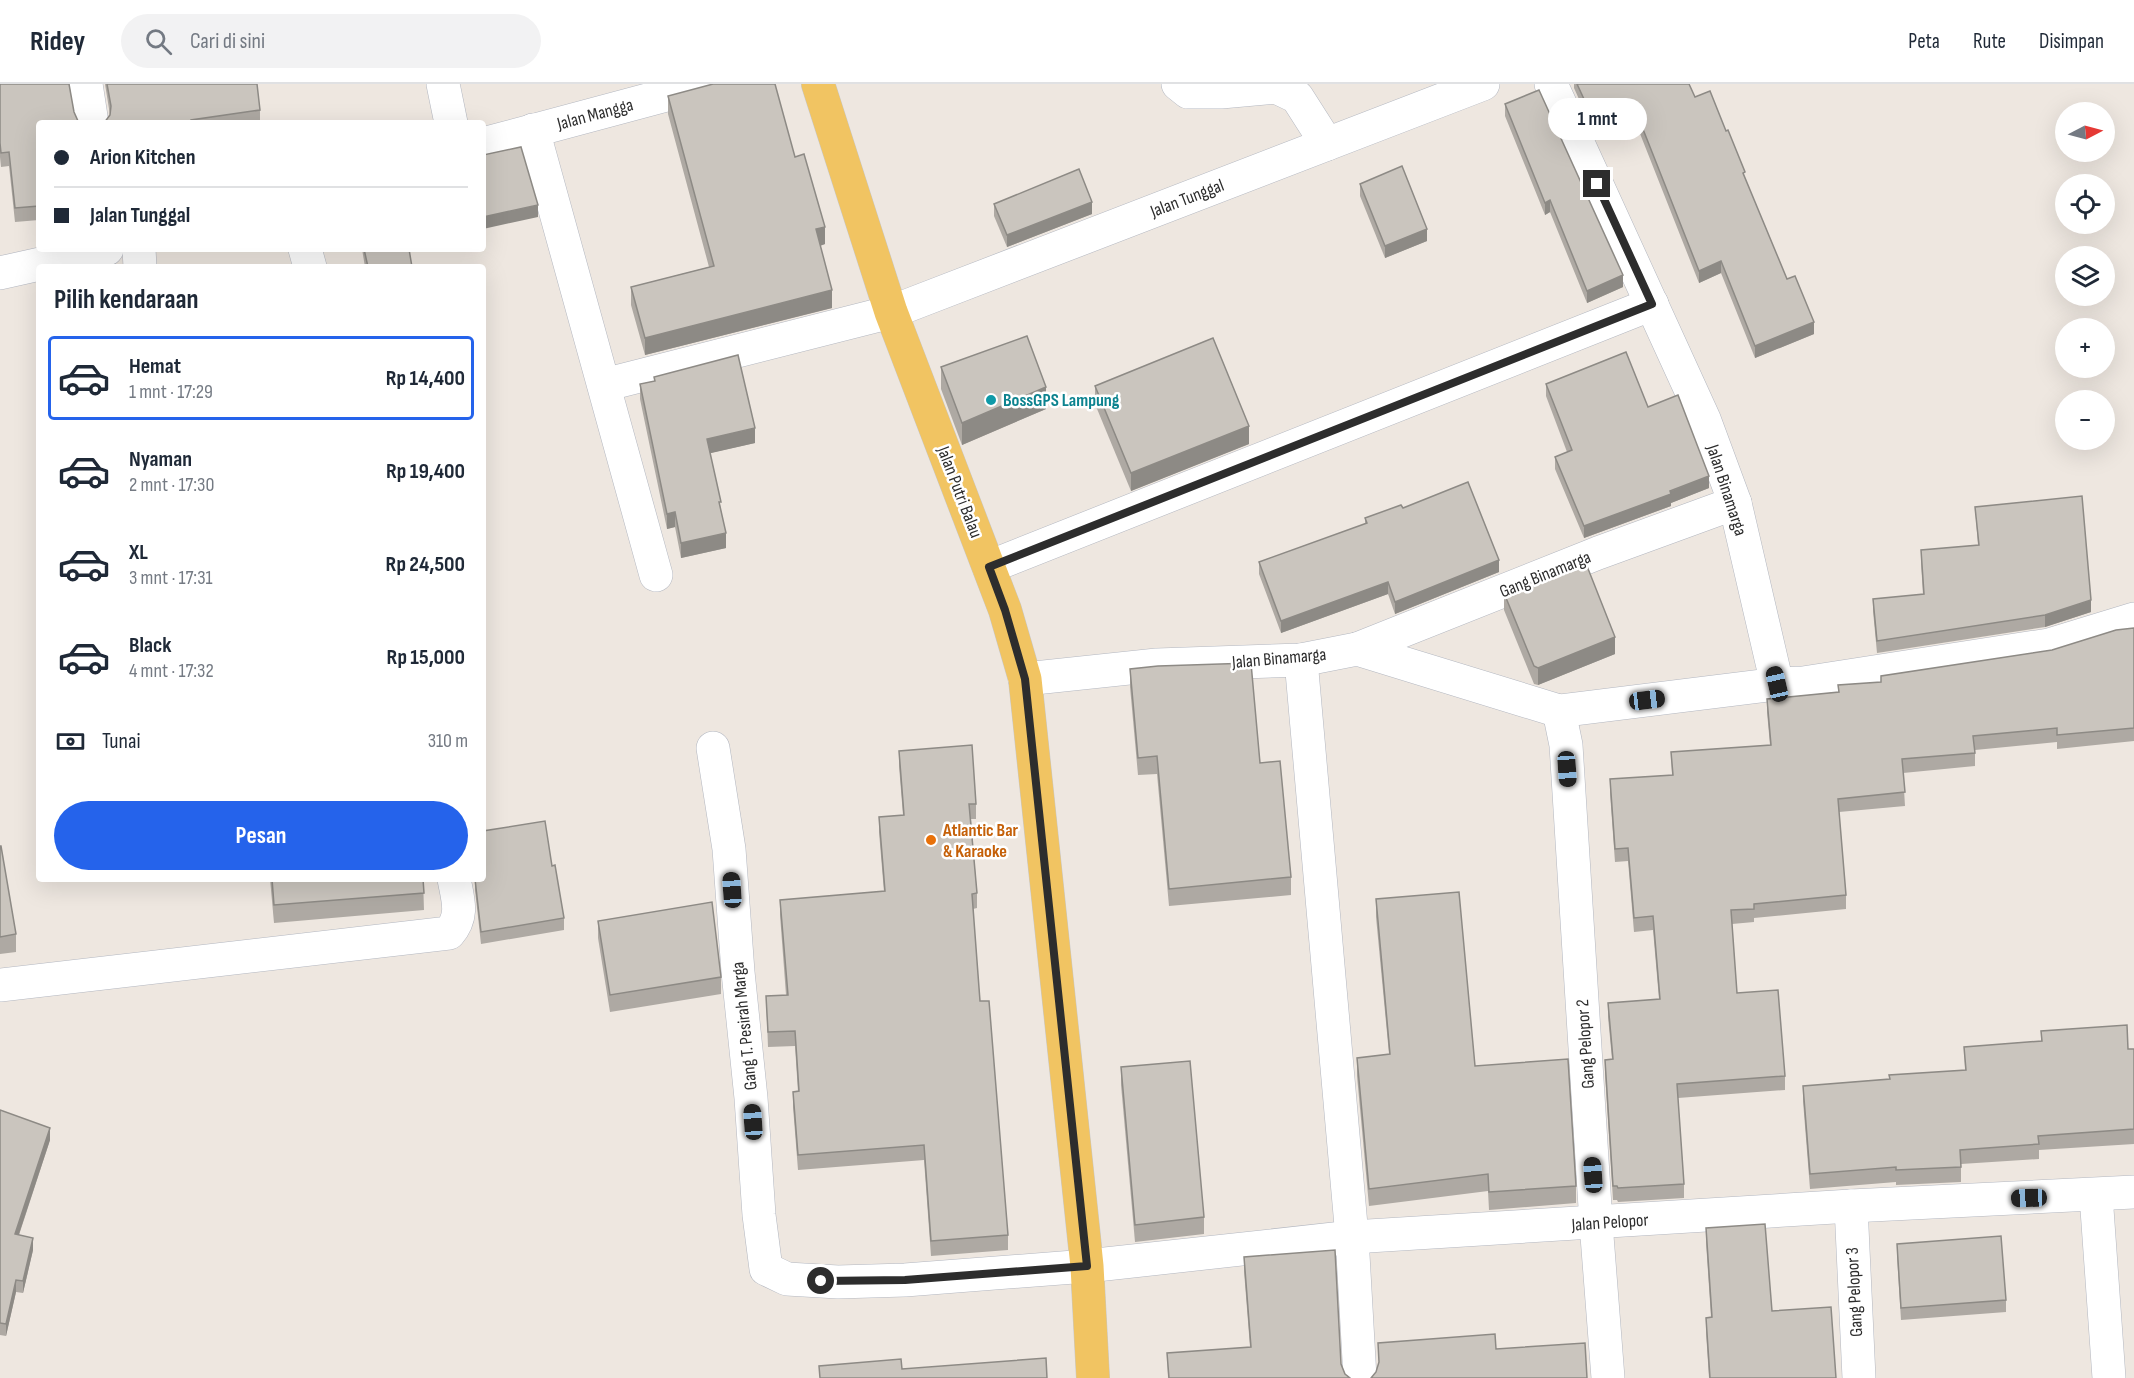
<!DOCTYPE html>
<html lang="id">
<head>
<meta charset="utf-8">
<style>
  :root { --surface:#fff; --page:#f2f2f3; --text:#1f2937; --muted:#747a83; --line:#e0e1e3; --accent:#2563eb }
  body { margin:0; font-family:"Sofia Sans Condensed",sans-serif; background:var(--page); color:var(--text); height:100vh; display:flex; flex-direction:column; font-size:22px; white-space:nowrap }
  * { box-sizing:border-box; margin:0 }
  p { font-size:20px; color:var(--muted) }
  .icon { flex:none; width:33px; height:33px; fill:none; stroke:currentColor; stroke-width:2; stroke-linecap:round; stroke-linejoin:round }
  .map { position:relative; flex:1; overflow:hidden }
  .sheet { position:absolute; left:36px; top:180px; width:450px; height:618px; display:flex; flex-direction:column; background:var(--surface); border-radius:6px; box-shadow:0 6px 24px #0002 }
  .sheet>* { flex:none }
  .top-card { position:absolute; left:36px; top:36px; width:450px; height:132px; border-radius:6px; box-shadow:0 6px 24px #0002; display:grid; align-content:center; height:132px; padding:0 18px; background:var(--surface) }
  .needle { width:39px; rotate:84deg }
  .fabs { position:absolute; left:2055px; top:18px; display:grid; gap:12px }
  .fabs a { display:grid; place-items:center; width:60px; height:60px; border-radius:50%; background:var(--surface); box-shadow:0 6px 24px #0002; font-size:30px }
  .end { position:absolute; width:27px; height:27px; margin:-14px; border:8px solid #2d2d2d; background:#fff; box-shadow:0 0 0 3px #fff }
  .from { border-radius:50% }
  .bubble { position:absolute; height:42px; border-radius:21px; background:var(--surface); box-shadow:0 6px 24px #0002; font-size:20px; font-weight:700; line-height:42px; text-align:center }
  .car { position:absolute; width:18px; height:36px; margin:-18px -9px; border-radius:8px; box-shadow:0 0 4px 2px #0007; background:linear-gradient(#222 24%,#8ab4d8 0 40%,#222 0 76%,#8ab4d8 0 86%,#222 0) }
  .top-card b { display:flex; align-items:center; gap:21px; height:57px; font-size:22px }
  .top-card b+b { border-top:2px solid var(--line) }
  .top-card i { width:15px; height:15px; background:var(--text) }
  ul { padding:0; list-style:none }
  li { display:flex; align-items:center; gap:18px; height:84px; margin:0 12px 9px; padding:0 6px; border:3px solid transparent; border-radius:6px }
  li div { flex:1 }
  li b { display:block; font-size:22px }
  li em { font-style:normal; font-weight:700 }
  li.current { border-color:var(--accent) }
  li>.icon { width:54px; height:54px; stroke-width:1.5 }
  h2 { padding:0 18px; font-size:27px; line-height:72px }
  .pay { display:flex; align-items:center; gap:15px; height:66px; padding:0 18px; font-size:22px }
  .pay p { margin-inline-start:auto }
  .primary-button { display:flex; gap:12px; margin-top:auto; padding:12px 18px }
  .primary-button a { flex:1; height:69px; border-radius:36px; background:var(--accent); color:#fff; font-size:24px; font-weight:700; line-height:69px; text-align:center }
  header { display:flex; align-items:center; gap:36px; box-sizing:border-box; height:84px; padding:0 30px; background:var(--surface); border-bottom:2px solid var(--line) }
  header strong { font-size:28px }
  nav { display:flex; gap:33px; margin-inline-start:auto; font-size:21px }
  .search { width:420px; height:54px; background:var(--page); display:flex; align-items:center; gap:15px; box-sizing:border-box; padding:0 21px; border-radius:33px; color:var(--muted); font-size:22px }
  .map>svg:first-child { display:block }
</style>
</head>
<body>
<header>
<strong>Ridey</strong>
<div class="search"><svg class="icon" aria-label="search" viewBox="0 0 24 24"><circle cx="10" cy="10" r="6"/><path d="M15 15l6 6"/></svg>Cari di sini</div>
<nav><a>Peta</a><a>Rute</a><a>Disimpan</a></nav>
</header>
<div class="map">
<svg width="2134" height="1294" viewBox="0 0 2134 1294">
  <rect width="100%" height="100%" fill="#eee7e0"/>
  <g fill="none" stroke-linecap="round" stroke-linejoin="round">
    <g stroke="#b3b7c0" stroke-width="34">
      <g id="minor">
        <polyline points="86,0 92,39"/>
        <polyline points="443,0 451,39"/>
        <polyline points="1178,0 1188,8 1221,8 1276,3 1297,13 1327,60"/>
        <polyline points="1551,0 1704,335 1735,419 1777,600"/>
        <polyline points="533,46 656,491"/>
        <polyline points="483,60 707,0"/>
        <polyline points="139,165 140,183"/>
        <polyline points="305,165 310,183"/>
        <polyline points="0,189 107,165"/>
        <polyline points="604,301 891,228 1483,0"/>
        <polyline points="989,483 1652,220"/>
        <polyline points="1357,565 1598,469 1735,419"/>
        <polyline points="1301,576 1352,1153 1360,1294"/>
        <polyline points="1025,595 1157,581 1301,576 1357,565 1559,627 1777,600 1803,599 2049,561 2134,535"/>
        <polyline points="1559,627 1566,661 1596,1139 1608,1294"/>
        <polyline points="713,664 729,765 738,888 751,1014 759,1131 766,1185 787,1195 838,1198 905,1196 1087,1182 1352,1153 1851,1122 2134,1108"/>
        <path d="M 0,901 L 449,849 C 464,832 458,816 454,795"/>
        <polyline points="2096,1111 2109,1294"/>
        <polyline points="1851,1122 1859,1294"/>
      </g>
    </g>
    <g stroke="#c8c8c8" stroke-width="34">
      <polyline id="major" points="818,0 891,228 1005,526 1025,595 1087,1182 1093,1294"/>
    </g>
    <use href="#minor" stroke="#fff" stroke-width="33"/>
    <use href="#major" stroke="#f1c462" stroke-width="33"/>
  </g>
  <g fill="#aea9a3">
    <polygon points="0,0 39,39 39,136 15,138 9,82 1,83 0,73"/>
    <polygon points="105,0 257,0 260,26 260,39 104,39 110,31"/>
    <polygon points="1574,0 1689,0 1695,13 1745,94 1787,195 1814,250 1755,274 1721,189 1699,199 1635,37 1596,53 1574,4"/>
    <polygon points="668,12 795,73 825,160 820,162 832,224 645,271 631,221 631,203 709,183 668,30"/>
    <polygon points="1505,20 1623,203 1587,219 1550,128 1545,131 1505,32"/>
    <polygon points="1360,100 1427,157 1385,174 1360,112"/>
    <polygon points="994,120 1092,130 1007,163 994,132"/>
    <polygon points="362,165 409,165 412,183 365,183"/>
    <polygon points="941,283 1046,325 962,361 941,305"/>
    <polygon points="654,293 755,359 710,369 721,426 726,464 681,474 675,443 667,445 640,315 640,300 654,297"/>
    <polygon points="1546,300 1648,323 1709,404 1671,419 1671,422 1584,454 1555,385 1555,373 1567,368 1546,312"/>
    <polygon points="1095,302 1249,360 1131,407 1095,320"/>
    <polygon points="1975,423 2091,528 2045,543 1877,569 1873,527 1873,515 1923,511 1921,478 1921,466 1978,461"/>
    <polygon points="1403,424 1499,488 1395,530 1388,510 1281,549 1259,490 1259,478 1365,440 1365,434"/>
    <polygon points="1504,509 1615,570 1538,601 1534,600 1504,526"/>
    <polygon points="2134,544 2134,657 2057,665 2057,658 1975,666 1975,682 1903,689 1905,722 1839,728 1846,811 1846,825 1754,834 1754,838 1732,840 1737,909 1785,992 1785,1006 1678,1014 1684,1100 1684,1114 1618,1118 1617,1116 1613,1116 1605,989 1605,976 1612,975 1608,933 1608,919 1659,915 1653,846 1634,848 1628,777 1615,778 1610,709 1610,695 1672,691 1671,668 1770,661 1767,628 1767,615 1838,608 1838,601 1881,598 1881,592 2052,566"/>
    <polygon points="1130,585 1260,679 1291,793 1291,811 1169,822 1157,690 1138,691 1130,603"/>
    <polygon points="899,667 976,720 976,735 971,735 977,809 977,824 973,825 980,917 1008,1151 1008,1166 931,1172 924,1076 798,1086 793,1023 793,1008 798,1008 795,962 768,963 766,912 786,911 780,831 780,816 884,808 879,748 879,733 903,731 899,682"/>
    <polygon points="483,747 552,782 564,834 564,846 481,860 475,806 475,795 483,795"/>
    <polygon points="0,762 16,850 16,868 0,870"/>
    <polygon points="270,795 423,795 424,826 274,839"/>
    <polygon points="1376,815 1475,982 1576,1102 1576,1119 1489,1126 1488,1107 1369,1122 1357,992 1357,974 1389,970 1376,833"/>
    <polygon points="598,837 721,893 721,910 610,928 598,854"/>
    <polygon points="2041,947 2128,965 2134,965 2134,1060 2039,1066 2039,1075 1961,1080 1961,1098 1896,1101 1896,1098 1810,1105 1803,1017 1803,1002 1889,995 1965,986 1964,963 2041,957"/>
    <polygon points="1121,983 1204,1133 1204,1150 1135,1158 1121,1001"/>
    <polygon points="0,1026 50,1056 19,1151 33,1166 23,1209 16,1208 6,1252 0,1251"/>
    <polygon points="1706,1144 1772,1227 1836,1294 1709,1294 1706,1248 1706,1234 1711,1233 1706,1158"/>
    <polygon points="1897,1160 2006,1216 2006,1228 1901,1236 1897,1172"/>
    <polygon points="1244,1173 1341,1280 1345,1290 1350,1294 1168,1294 1167,1269 1250,1263 1244,1187"/>
  </g>
  <g fill="#8d8a85">
    <polygon points="1635,25 1635,37 1596,53 1596,41"/>
    <polygon points="1550,116 1550,128 1545,131 1545,119"/>
    <polygon points="1092,118 1092,130 1007,163 1007,151"/>
    <polygon points="538,121 538,133 483,145 483,133"/>
    <polygon points="825,143 825,160 816,163 816,145"/>
    <polygon points="1427,145 1427,157 1385,174 1385,162"/>
    <polygon points="1721,177 1721,189 1699,199 1699,187"/>
    <polygon points="1623,191 1623,203 1587,219 1587,207"/>
    <polygon points="832,206 832,224 645,271 645,254"/>
    <polygon points="1814,238 1814,250 1755,274 1755,262"/>
    <polygon points="1046,303 1046,325 962,361 962,339"/>
    <polygon points="1249,342 1249,360 1131,407 1131,389"/>
    <polygon points="755,344 755,359 707,370 707,355"/>
    <polygon points="1709,392 1709,404 1671,419 1671,422 1584,454 1584,442"/>
    <polygon points="675,428 675,443 667,445 667,430"/>
    <polygon points="726,449 726,464 681,474 681,459"/>
    <polygon points="1499,476 1499,488 1395,530 1395,518"/>
    <polygon points="1388,498 1388,510 1281,549 1281,537"/>
    <polygon points="2091,516 2091,528 2045,543 2045,531"/>
    <polygon points="1615,553 1615,570 1538,601 1538,584"/>
    <polygon points="50,1044 50,1056 15,1162 15,1150"/>
    <polygon points="33,1154 33,1166 23,1209 23,1197"/>
    <polygon points="16,1196 16,1208 6,1252 6,1240"/>
  </g>
  <g fill="#cac5be" stroke="#8d8a85" stroke-width="1.5">
    <polygon points="0,0 69,0 74,28 78,37 81,39 39,39 39,122 15,124 9,68 1,69 0,59"/>
    <polygon points="107,0 257,0 260,26 191,36 191,39 104,39 110,31 111,22"/>
    <polygon points="713,0 775,0 795,73 804,70 825,143 816,145 832,206 645,254 631,203 714,182 668,12"/>
    <polygon points="1577,0 1689,0 1695,13 1710,7 1726,47 1728,46 1745,88 1743,89 1787,195 1795,192 1814,238 1755,262 1721,177 1699,187 1635,25 1596,41"/>
    <polygon points="1539,6 1623,191 1587,207 1550,116 1545,119 1505,20"/>
    <polygon points="521,63 538,121 483,133 483,71"/>
    <polygon points="1402,82 1427,145 1385,162 1360,100"/>
    <polygon points="1079,85 1092,118 1007,151 994,120"/>
    <polygon points="364,165 409,165 412,183 368,183"/>
    <polygon points="1027,252 1046,303 962,339 941,283"/>
    <polygon points="1213,254 1249,342 1131,389 1095,302"/>
    <polygon points="1626,268 1648,323 1678,311 1709,392 1670,407 1671,410 1584,442 1555,373 1572,366 1546,300"/>
    <polygon points="738,271 755,344 707,355 721,418 719,418 726,449 681,459 675,428 667,430 640,300 655,297 654,293"/>
    <polygon points="1468,398 1499,476 1395,518 1388,498 1281,537 1259,478 1367,439 1365,434 1401,421 1403,424"/>
    <polygon points="2082,412 2091,516 2045,531 1877,557 1873,515 1924,510 1921,466 1979,461 1975,423"/>
    <polygon points="1585,477 1615,553 1538,584 1534,582 1504,509"/>
    <polygon points="2134,544 2134,644 2057,651 2057,644 1973,652 1975,669 1902,675 1905,708 1838,715 1846,811 1754,820 1754,825 1731,826 1737,909 1778,906 1785,992 1677,1000 1684,1100 1618,1104 1617,1102 1613,1102 1605,976 1613,975 1608,919 1660,915 1653,832 1634,834 1628,764 1615,765 1610,695 1673,691 1671,668 1771,661 1767,615 1839,608 1838,601 1881,598 1881,592 2052,566 2116,546"/>
    <polygon points="1251,579 1260,679 1280,677 1291,793 1169,805 1157,672 1138,674 1130,585 1158,582"/>
    <polygon points="972,661 976,720 969,720 977,809 972,810 980,917 989,917 1008,1151 931,1157 924,1061 798,1071 793,1008 799,1007 795,947 768,948 766,912 788,911 780,816 885,807 879,733 904,731 899,667"/>
    <polygon points="545,737 552,782 555,781 564,834 481,848 475,795 483,795 484,793 483,747"/>
    <polygon points="0,762 1,762 16,850 0,853"/>
    <polygon points="272,795 423,795 424,809 274,821"/>
    <polygon points="1459,808 1475,982 1568,975 1576,1102 1489,1108 1488,1090 1369,1105 1357,974 1390,970 1376,815"/>
    <polygon points="712,818 721,893 610,911 598,837"/>
    <polygon points="2127,941 2128,965 2134,965 2134,1045 2038,1052 2039,1060 1960,1066 1961,1083 1896,1086 1896,1083 1810,1090 1803,1002 1890,995 1889,991 1966,986 1964,963 2042,957 2041,947"/>
    <polygon points="1190,977 1204,1133 1135,1141 1121,983"/>
    <polygon points="0,1026 50,1044 15,1150 33,1154 23,1197 16,1196 6,1240 0,1239"/>
    <polygon points="1765,1140 1772,1227 1831,1223 1836,1294 1710,1294 1706,1234 1712,1233 1706,1144"/>
    <polygon points="2001,1152 2006,1216 1901,1224 1897,1160"/>
    <polygon points="1335,1166 1341,1280 1345,1290 1350,1294 1169,1294 1167,1269 1251,1263 1244,1173"/>
    <polygon points="1495,1250 1496,1265 1585,1259 1587,1294 1371,1294 1376,1288 1379,1278 1378,1259"/>
    <polygon points="1046,1274 1047,1294 820,1294 819,1282 901,1275 902,1285"/>
  </g>
  <g fill="none" stroke-linecap="round" stroke-linejoin="round">
    <polyline stroke="#2d2d2d" stroke-width="8" points="821,1197 905,1196 1087,1182 1025,595 1005,526 989,483 1652,220 1597,100"/>
  </g>
  <circle fill="#0f9aa8" stroke="#fff" stroke-width="2" cx="991" cy="316" r="6"/>
  <circle fill="#e8710a" stroke="#fff" stroke-width="2" cx="931" cy="756" r="6"/>
  <g text-anchor="middle" stroke-width="5" stroke-linejoin="round" paint-order="stroke">
    <g font-size="18" fill="#2d2d2d" stroke="#fff">
      <text transform="translate(595 30) rotate(-15)" y="6">Jalan Mangga</text>
      <text transform="translate(1187 114) rotate(-21)" y="6">Jalan Tunggal</text>
      <text transform="translate(1727 406) rotate(72)" y="6">Jalan Binamarga</text>
      <text transform="translate(960 408) rotate(69)" y="6">Jalan Putri Balau</text>
      <text transform="translate(1545 490) rotate(-22)" y="6">Gang Binamarga</text>
      <text transform="translate(1279 574) rotate(-5)" y="6">Jalan Binamarga</text>
      <text transform="translate(744 942) rotate(-96)" y="6">Gang T. Pesirah Marga</text>
      <text transform="translate(1585 960) rotate(-94)" y="6">Gang Pelopor 2</text>
      <text transform="translate(1610 1138) rotate(-4)" y="6">Jalan Pelopor</text>
      <text transform="translate(1854 1208) rotate(-93)" y="6">Gang Pelopor 3</text>
    </g>
    <g font-size="18" font-weight="bold" fill="#0d838f" stroke="#fff" text-anchor="start">
      <text x="1003" y="322">BossGPS Lampung</text>
    </g>
    <g font-size="18" font-weight="bold" fill="#c56008" stroke="#fff" text-anchor="start">
      <text x="943" y="752">Atlantic Bar<tspan x="943" dy="21">&amp; Karaoke</tspan></text>
    </g>
  </g>
</svg>
<div class="fabs">
<a><svg class="needle" viewBox="-14 -14 28 28"><path d="M0-13l5 13h-10z" fill="#e53935"/><path d="M0 13l5-13h-10z" fill="#747a83"/></svg></a>
<a><svg class="icon" aria-label="locate" viewBox="0 0 24 24"><circle cx="12" cy="12" r="6"/><path d="M12 2v4M12 18v4M2 12h4M18 12h4"/></svg></a>
<a><svg class="icon" aria-label="layers" viewBox="0 0 24 24"><path d="M12 4l9 5-9 5-9-5zM3 14l9 5 9-5"/></svg></a>
<a>+</a>
<a>−</a>
</div>
<i class="end from" style="left:821px;top:1197px"></i>
<i class="end" style="left:1597px;top:100px"></i>
<div class="bubble" style="left:1548px;top:14px;width:99px">1 mnt</div>
<i class="car" style="left:1777px;top:600px;rotate:347deg"></i>
<i class="car" style="left:1647px;top:616px;rotate:83deg"></i>
<i class="car" style="left:1567px;top:685px;rotate:176deg"></i>
<i class="car" style="left:732px;top:806px;rotate:356deg"></i>
<i class="car" style="left:753px;top:1038px;rotate:356deg"></i>
<i class="car" style="left:1593px;top:1091px;rotate:356deg"></i>
<i class="car" style="left:2029px;top:1114px;rotate:268deg"></i>
<div class="top-card">
<b><i class="from"></i>Arion Kitchen</b>
<b><i></i>Jalan Tunggal</b>
</div>
<section class="sheet">
<h2>Pilih kendaraan</h2>
<ul>
<li class="current"><svg class="icon" aria-label="car" viewBox="0 0 24 24"><path d="M5 17H2v-5l4-1 3-4h7l3 4 3 1v5h-3M9 17h6M6 11h13"/><circle cx="7" cy="17" r="2"/><circle cx="17" cy="17" r="2"/></svg><div><b>Hemat</b><p>1 mnt · 17:29</p></div><em>Rp 14,400</em></li>
<li><svg class="icon" aria-label="car" viewBox="0 0 24 24"><path d="M5 17H2v-5l4-1 3-4h7l3 4 3 1v5h-3M9 17h6M6 11h13"/><circle cx="7" cy="17" r="2"/><circle cx="17" cy="17" r="2"/></svg><div><b>Nyaman</b><p>2 mnt · 17:30</p></div><em>Rp 19,400</em></li>
<li><svg class="icon" aria-label="car" viewBox="0 0 24 24"><path d="M5 17H2v-5l4-1 3-4h7l3 4 3 1v5h-3M9 17h6M6 11h13"/><circle cx="7" cy="17" r="2"/><circle cx="17" cy="17" r="2"/></svg><div><b>XL</b><p>3 mnt · 17:31</p></div><em>Rp 24,500</em></li>
<li><svg class="icon" aria-label="car" viewBox="0 0 24 24"><path d="M5 17H2v-5l4-1 3-4h7l3 4 3 1v5h-3M9 17h6M6 11h13"/><circle cx="7" cy="17" r="2"/><circle cx="17" cy="17" r="2"/></svg><div><b>Black</b><p>4 mnt · 17:32</p></div><em>Rp 15,000</em></li>
</ul>
<div class="pay"><svg class="icon" aria-label="cash" viewBox="0 0 24 24"><path d="M3 7h18v10H3z"/><circle cx="12" cy="12" r="2"/></svg>Tunai<p>310 m</p></div>
<div class="primary-button"><a>Pesan</a></div>
</section>
</div>
</body>
</html>
